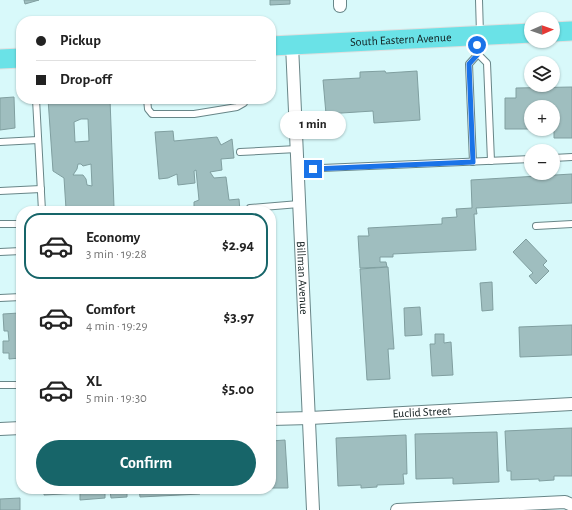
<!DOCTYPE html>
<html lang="en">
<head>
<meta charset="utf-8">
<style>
  :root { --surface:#fff; --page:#f6f6f6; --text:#222; --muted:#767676; --line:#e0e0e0; --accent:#176569 }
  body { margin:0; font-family:"Alegreya Sans",sans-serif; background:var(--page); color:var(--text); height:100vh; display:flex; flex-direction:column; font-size:15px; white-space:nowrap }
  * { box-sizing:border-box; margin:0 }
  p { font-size:13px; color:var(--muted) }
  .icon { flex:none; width:22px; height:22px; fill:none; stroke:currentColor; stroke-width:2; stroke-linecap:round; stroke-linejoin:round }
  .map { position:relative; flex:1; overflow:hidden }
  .side { position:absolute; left:16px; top:206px; width:260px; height:288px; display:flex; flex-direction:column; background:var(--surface); border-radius:16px; box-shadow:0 1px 3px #0004 }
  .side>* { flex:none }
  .banner { position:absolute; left:16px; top:16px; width:260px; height:88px; border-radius:16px; box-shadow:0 1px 3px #0004; display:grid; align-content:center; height:88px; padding:0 20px; background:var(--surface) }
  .needle { width:26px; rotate:88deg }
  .tools { position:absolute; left:524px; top:12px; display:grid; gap:8px }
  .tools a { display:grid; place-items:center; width:36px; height:36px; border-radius:50%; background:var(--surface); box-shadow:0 1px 3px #0004; font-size:20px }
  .end { position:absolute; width:18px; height:18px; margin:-9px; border:5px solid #1a73e8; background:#fff; box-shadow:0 0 0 2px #fff }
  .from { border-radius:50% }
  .bubble { position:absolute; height:28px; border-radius:14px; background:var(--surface); box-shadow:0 1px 3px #0004; font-size:13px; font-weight:700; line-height:28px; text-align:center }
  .banner b { display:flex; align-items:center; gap:14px; height:38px; font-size:15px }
  .banner b+b { border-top:1px solid var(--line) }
  .banner i { width:10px; height:10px; background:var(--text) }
  ul { padding:7px 0 0; list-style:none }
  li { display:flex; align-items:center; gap:12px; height:66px; margin:0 8px 6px; padding:0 12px; border:2px solid transparent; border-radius:16px }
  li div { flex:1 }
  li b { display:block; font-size:15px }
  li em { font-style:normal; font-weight:700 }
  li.active { border-color:var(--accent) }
  li>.icon { width:36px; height:36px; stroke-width:1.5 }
  .primary-button { display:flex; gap:8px; margin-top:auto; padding:8px 20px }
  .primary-button a { flex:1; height:46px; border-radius:24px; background:var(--accent); color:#fff; font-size:16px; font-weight:700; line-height:46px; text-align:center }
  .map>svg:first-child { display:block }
</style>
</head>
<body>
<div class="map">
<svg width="572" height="510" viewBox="0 0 572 510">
  <rect width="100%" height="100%" fill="#d8f9fa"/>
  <g fill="#9fbebf" stroke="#809fa0" fill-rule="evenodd">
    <polygon points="24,0 39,0 25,4"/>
    <polygon points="270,0 290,0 290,4 270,5"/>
    <polygon points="385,71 386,73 417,71 420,120 374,123 373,111 326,114 323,80 360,78 360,72"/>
    <polygon points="572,87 572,138 554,138 554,128 553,128 553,107 531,107 531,129 505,129 505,98 516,98 516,88"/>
    <polygon points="14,97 15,128 0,130 0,98"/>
    <path d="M 48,99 L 110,99 L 114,207 L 66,209 L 64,178 L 53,171 ZM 81,119 L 88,119 L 89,141 L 75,142 L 74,122 ZM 78,164 L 81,164 L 83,166 L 91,164 L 92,186 L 87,185 L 86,179 L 83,175 L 73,175 L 77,169 Z"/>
    <polygon points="173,131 174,141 217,137 221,145 232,139 234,158 221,159 222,170 210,172 214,178 226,177 229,200 239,199 240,211 186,211 186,208 194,208 194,202 199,200 196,170 194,171 195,183 178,185 177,174 168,178 159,179 155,132"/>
    <polygon points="572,174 572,203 476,208 477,214 474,214 476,250 393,254 393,257 380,257 380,262 386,262 387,267 360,268 358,236 369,236 368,228 442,224 442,218 457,217 456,209 472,208 471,180"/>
    <polygon points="526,239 547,261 543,265 549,271 536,284 529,276 533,273 513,252"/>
    <polygon points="388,267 394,349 388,349 390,379 367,380 360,269"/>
    <polygon points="492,282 493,310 482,311 480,283"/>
    <polygon points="18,307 21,307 21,363 20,363 20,358 9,359 9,353 3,353 3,341 9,341 8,331 4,331 3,314 19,313"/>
    <polygon points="420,307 422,335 405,336 404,308"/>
    <polygon points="572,325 572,355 520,357 519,327"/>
    <polygon points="435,334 444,334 444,343 451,342 453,375 432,376 430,344 435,344"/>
    <polygon points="572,428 572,476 554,476 554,480 539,481 539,479 511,480 511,471 507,471 505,431"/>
    <polygon points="497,432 499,482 453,484 453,478 416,479 415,434"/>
    <polygon points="406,435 407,474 403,474 404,484 377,485 377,487 361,488 361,485 338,486 336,438"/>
    <polygon points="285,440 288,488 271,488 271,441"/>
    <polygon points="44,489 127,489 127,497 111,498 110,491 105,491 105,498 80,500 80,493 44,495"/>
    <polygon points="139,489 200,489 200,494 140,497"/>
    <polygon points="213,489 263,489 263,492 236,493 236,490 213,491"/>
    <polygon points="20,498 20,510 0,510 0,499"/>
  </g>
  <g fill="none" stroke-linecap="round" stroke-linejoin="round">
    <g stroke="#688688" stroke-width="8">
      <g id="lane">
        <polyline points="479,0 480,34"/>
        <polyline points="477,38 478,54 487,63 491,161"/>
        <polyline points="36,99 42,211"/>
        <polyline points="147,99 148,109 152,114 194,114 237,107 244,103 244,99"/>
        <polyline points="0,142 38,140"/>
        <polyline points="240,152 297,149"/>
        <polyline points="553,158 572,157"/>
        <polyline points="473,162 469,64 478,54"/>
        <polyline points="298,169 531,159"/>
        <polyline points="0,191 41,189"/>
        <polyline points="250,208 299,204"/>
        <polyline points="0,224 21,224"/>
        <polyline points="536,226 572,224"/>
        <polyline points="0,252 21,251"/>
        <polyline points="0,298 21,297"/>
        <polyline points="0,385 21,385"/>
      </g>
    </g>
    <g stroke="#688688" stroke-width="14">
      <g id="street">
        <polyline points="340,0 340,6"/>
        <path id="s1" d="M 292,45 L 313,510"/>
        <path id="s2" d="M 271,419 L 310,418 L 572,404"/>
        <polyline points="0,429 21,428"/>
        <polyline points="397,510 565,502 572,505"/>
      </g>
    </g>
    <g stroke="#dddfdf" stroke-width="21">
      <g id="primary">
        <polyline points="553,32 572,31"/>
        <path id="s3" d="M 271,46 L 531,33"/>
        <polyline points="0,59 21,58"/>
      </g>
    </g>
    <use href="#lane" stroke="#fff" stroke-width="6"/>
    <use href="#street" stroke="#fff" stroke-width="12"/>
    <use href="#primary" stroke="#6ae2e7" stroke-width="19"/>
  </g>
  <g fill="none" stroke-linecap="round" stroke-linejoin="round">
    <polyline stroke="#1a73e8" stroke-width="5" points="313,169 473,162 469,64 478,54 477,45"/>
  </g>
  <g text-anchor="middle" stroke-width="3" stroke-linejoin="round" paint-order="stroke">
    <g font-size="12" fill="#0f1b1c" stroke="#d8f9fa">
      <text dy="4" stroke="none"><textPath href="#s3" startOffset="130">South Eastern Avenue</textPath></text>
      <text dy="4" stroke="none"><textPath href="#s1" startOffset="233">Billman Avenue</textPath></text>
      <text dy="4" stroke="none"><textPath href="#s2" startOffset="151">Euclid Street</textPath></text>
    </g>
  </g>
</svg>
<div class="tools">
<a><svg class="needle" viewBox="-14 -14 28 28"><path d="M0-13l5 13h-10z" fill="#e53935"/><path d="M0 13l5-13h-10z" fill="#767676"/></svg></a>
<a><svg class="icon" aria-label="layers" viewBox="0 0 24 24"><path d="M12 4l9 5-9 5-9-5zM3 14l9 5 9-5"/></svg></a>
<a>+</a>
<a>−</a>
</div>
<i class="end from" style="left:477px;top:45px"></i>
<i class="end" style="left:313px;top:169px"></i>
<div class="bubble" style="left:280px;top:111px;width:66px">1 min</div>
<div class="banner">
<b><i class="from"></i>Pickup</b>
<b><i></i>Drop-off</b>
</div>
<section class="side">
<ul>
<li class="active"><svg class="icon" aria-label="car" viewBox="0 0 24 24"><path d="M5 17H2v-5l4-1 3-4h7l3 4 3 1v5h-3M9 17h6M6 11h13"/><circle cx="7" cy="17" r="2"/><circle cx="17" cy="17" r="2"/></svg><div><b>Economy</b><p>3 min · 19:28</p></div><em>$2.94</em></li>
<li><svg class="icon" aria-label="car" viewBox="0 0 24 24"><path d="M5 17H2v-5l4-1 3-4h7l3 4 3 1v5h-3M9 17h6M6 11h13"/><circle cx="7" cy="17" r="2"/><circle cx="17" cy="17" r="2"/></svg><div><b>Comfort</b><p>4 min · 19:29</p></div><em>$3.97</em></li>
<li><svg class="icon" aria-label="car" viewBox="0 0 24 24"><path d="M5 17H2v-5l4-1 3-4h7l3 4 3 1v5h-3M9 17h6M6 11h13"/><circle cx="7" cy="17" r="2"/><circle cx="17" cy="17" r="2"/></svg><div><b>XL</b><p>5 min · 19:30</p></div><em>$5.00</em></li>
</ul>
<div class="primary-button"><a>Confirm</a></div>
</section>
</div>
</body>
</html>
